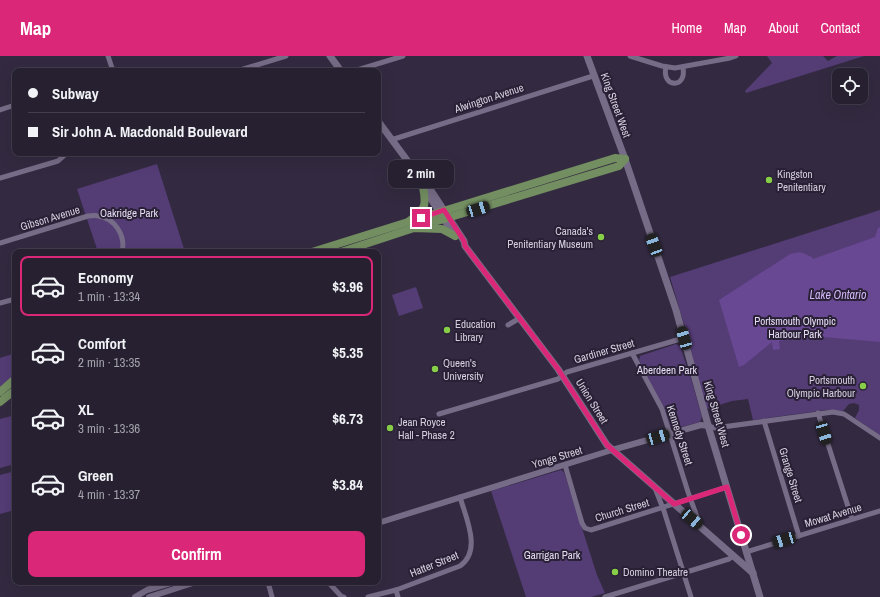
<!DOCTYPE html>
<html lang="en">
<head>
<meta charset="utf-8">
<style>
  :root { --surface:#262031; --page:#322d3d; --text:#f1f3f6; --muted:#a4a3ab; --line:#423e4d; --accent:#db2777 }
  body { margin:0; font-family:"Archivo Narrow",sans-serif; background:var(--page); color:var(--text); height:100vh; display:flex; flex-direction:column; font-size:15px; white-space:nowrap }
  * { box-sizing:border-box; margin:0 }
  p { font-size:13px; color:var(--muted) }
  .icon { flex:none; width:22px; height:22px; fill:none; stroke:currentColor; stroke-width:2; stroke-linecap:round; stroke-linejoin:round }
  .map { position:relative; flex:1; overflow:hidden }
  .side { position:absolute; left:12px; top:193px; width:369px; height:336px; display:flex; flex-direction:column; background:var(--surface); border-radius:8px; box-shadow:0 4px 16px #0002,0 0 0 1px var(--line) }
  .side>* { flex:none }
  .guide { position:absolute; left:12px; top:12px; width:369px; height:88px; border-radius:8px; box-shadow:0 4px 16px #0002,0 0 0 1px var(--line); display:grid; align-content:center; height:88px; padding:0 16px; background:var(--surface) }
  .controls { position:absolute; left:832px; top:12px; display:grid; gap:8px }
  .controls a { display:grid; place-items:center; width:36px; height:36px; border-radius:8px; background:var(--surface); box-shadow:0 4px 16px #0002,0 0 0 1px var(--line); font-size:20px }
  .end { position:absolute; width:18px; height:18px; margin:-9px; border:5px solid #db2777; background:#fff; box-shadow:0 0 0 2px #fff }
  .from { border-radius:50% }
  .bubble { position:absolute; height:28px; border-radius:8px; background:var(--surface); box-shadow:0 4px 16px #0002,0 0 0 1px var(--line); font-size:13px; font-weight:700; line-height:28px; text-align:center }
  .car { position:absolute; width:12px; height:24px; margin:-12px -6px; border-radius:5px; box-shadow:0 0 3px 1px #0007; background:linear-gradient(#222 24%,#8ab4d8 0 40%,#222 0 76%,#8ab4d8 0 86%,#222 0) }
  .guide b { display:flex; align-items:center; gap:14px; height:38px; font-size:15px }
  .guide b+b { border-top:1px solid var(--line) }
  .guide i { width:10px; height:10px; background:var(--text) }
  ul { padding:7px 0 0; list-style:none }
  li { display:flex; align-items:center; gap:12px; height:60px; margin:0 8px 6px; padding:0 8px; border:2px solid transparent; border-radius:8px }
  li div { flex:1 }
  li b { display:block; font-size:15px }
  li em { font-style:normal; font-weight:700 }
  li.selected { border-color:var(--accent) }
  li>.icon { width:36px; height:36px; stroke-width:1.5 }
  .primary-button { display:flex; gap:8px; margin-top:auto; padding:8px 16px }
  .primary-button a { flex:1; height:46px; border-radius:8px; background:var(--accent); color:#fff; font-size:16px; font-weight:700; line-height:46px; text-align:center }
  header { display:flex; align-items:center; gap:24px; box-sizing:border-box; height:56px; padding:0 20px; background:var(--accent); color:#fff }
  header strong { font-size:19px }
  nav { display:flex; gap:22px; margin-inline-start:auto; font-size:14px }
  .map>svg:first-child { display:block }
</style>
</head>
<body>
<header>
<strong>Map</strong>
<nav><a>Home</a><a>Map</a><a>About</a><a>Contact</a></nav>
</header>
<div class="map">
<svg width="880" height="541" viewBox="0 0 880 541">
  <rect width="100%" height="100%" fill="#332a41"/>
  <g fill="#543c75">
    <polygon points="767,0 823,0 828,5 837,0 864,0 746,37 745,35 772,7"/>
    <polygon points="157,108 185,196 98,196 77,133"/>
    <polygon points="880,154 880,379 855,362 859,354 859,349 854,347 849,348 843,355 826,354 753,364 748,343 732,345 706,353 684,268 670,221"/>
    <polygon points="416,231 423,252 399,260 392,239"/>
    <polygon points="676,288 680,290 687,311 688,312 702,361 700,366 673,373 670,370 666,356 639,304 640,300"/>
    <polygon points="15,297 15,319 0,331 0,302"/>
    <polygon points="15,359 15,408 0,412 0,363"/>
    <polygon points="561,414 564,416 597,519 605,537 591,541 526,541 491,435"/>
    <polygon points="15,415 15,454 0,458 0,419"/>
  </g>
  <path fill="#684793" d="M 880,171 L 880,286 L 811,280 L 779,285 L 780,293 L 773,294 L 772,286 L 744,309 L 739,311 L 719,244 L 790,198 C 794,197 799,195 803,197 C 807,198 807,200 812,201 L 813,203 L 875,181 L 878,172 Z"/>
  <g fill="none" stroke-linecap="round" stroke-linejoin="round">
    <g stroke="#766c87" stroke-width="5">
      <polyline points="108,0 113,15"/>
      <polyline points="630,0 662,10 675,12 730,2 736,0"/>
      <path d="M 666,11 C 661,32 687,33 683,12"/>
      <polyline points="237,15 286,0"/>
      <polyline points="354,15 403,0"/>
      <polyline points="0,54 15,49"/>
      <polyline points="391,84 593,20"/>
      <polyline points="0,122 58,105 67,97"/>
      <path d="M 0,187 L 88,160 C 91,160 95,159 98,160 C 115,162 126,180 122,196"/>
      <polyline points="0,247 15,243"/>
      <polyline points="508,269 520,262"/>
      <polyline points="632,297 662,353 688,436 700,469"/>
      <polyline points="818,357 852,463"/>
      <polyline points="439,358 558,323 567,316 684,282"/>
      <polyline points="764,365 799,480"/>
      <polyline points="709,370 715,372 833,356 844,358 880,382"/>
      <polyline points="565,409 582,467 585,472 591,474 727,431"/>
      <polyline points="655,432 664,455 691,541"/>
      <polyline points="746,496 880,455"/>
      <polyline points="268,526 272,541"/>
      <polyline points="328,526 341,540 344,541"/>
      <polyline points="396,534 398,541"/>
      <path d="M 368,541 L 396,534 L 460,510 C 482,495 466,462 460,441"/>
      <polyline points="605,541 729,503 733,500"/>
    </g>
    <g stroke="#766c87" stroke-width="6">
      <polyline points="378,467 612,394 701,369 709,370"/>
      <polyline points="135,541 147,534 174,526"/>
      <polyline points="149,541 196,526"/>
    </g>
    <g stroke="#766c87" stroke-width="7">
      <polyline points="330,0 341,15"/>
      <polyline points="587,0 625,103 676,254 710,376 760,541"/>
      <polyline points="378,65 418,119 426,127 464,185 465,190 558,313 607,389 753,517"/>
      <polyline points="424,132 455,180"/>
    </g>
    <g stroke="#738e61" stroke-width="8">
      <polyline points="408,166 615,102 625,103"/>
      <polyline points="414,172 619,110 625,103"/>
      <path d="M 312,196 L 408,166 C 425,154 427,151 423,131"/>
      <polyline points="341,196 414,172 442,173 455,180"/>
      <polyline points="0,336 15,323"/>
      <polyline points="0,346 15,334"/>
    </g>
  </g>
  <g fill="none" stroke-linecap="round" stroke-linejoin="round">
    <polyline stroke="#db2777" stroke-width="5" points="421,162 444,154 464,185 465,190 558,313 607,389 674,448 727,431 741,479"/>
  </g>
  <g fill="#88cf49" stroke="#292036" stroke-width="1.5">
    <circle cx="769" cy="124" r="4"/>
    <circle cx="601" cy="181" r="4"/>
    <circle cx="447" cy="274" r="4"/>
    <circle cx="435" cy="313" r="4"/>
    <circle cx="863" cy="330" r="4"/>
    <circle cx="390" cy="372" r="4"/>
    <circle cx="615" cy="516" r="4"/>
  </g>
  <g text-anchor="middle" stroke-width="4" stroke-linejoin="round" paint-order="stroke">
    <g font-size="11" fill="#d5d0df" stroke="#292036">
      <text transform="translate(489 42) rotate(-18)" y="4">Alwington Avenue</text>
      <text transform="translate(616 49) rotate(70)" y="4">King Street West</text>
      <text transform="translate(50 162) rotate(-17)" y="4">Gibson Avenue</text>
      <text transform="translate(604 295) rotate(-16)" y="4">Gardiner Street</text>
      <text transform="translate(592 345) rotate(58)" y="4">Union Street</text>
      <text transform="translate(717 358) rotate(74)" y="4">King Street West</text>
      <text transform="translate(680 379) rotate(72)" y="4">Kennedy Street</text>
      <text transform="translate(557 401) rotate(-17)" y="4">Yonge Street</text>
      <text transform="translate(791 419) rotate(73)" y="4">Grange Street</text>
      <text transform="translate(622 454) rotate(-17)" y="4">Church Street</text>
      <text transform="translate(833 459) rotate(-17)" y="4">Mowat Avenue</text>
      <text transform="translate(434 508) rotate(-22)" y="4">Hatter Street</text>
    </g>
    <g font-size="11" fill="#d5d0df" stroke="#292036" text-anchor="start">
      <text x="777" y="122">Kingston<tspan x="777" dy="13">Penitentiary</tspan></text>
      <text x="593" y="179" text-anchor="end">Canada's<tspan x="593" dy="13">Penitentiary Museum</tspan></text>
      <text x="455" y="272">Education<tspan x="455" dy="13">Library</tspan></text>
      <text x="443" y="311">Queen's<tspan x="443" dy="13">University</tspan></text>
      <text x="855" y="328" text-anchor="end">Portsmouth<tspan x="855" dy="13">Olympic Harbour</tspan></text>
      <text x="398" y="370">Jean Royce<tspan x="398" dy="13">Hall - Phase 2</tspan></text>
      <text x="623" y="520">Domino Theatre</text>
    </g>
    <g font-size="11" fill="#e6def4" stroke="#292036">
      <text x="129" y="161">Oakridge Park</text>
      <text x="795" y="269">Portsmouth Olympic<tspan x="795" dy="13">Harbour Park</tspan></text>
      <text x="667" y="318">Aberdeen Park</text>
      <text x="552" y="503">Garrigan Park</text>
    </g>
    <g font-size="12" font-style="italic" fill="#cfb6f5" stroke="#292036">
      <text x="838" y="243">Lake Ontario</text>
    </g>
  </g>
</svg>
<div class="controls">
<a><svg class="icon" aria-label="locate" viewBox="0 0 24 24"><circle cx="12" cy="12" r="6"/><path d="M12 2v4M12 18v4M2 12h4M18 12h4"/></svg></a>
</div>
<i class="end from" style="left:741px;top:479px"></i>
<i class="end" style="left:421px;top:162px"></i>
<div class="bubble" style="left:388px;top:104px;width:66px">2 min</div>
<i class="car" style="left:478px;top:153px;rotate:73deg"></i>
<i class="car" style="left:654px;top:189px;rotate:340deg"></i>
<i class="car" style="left:684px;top:282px;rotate:344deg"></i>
<i class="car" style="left:824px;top:377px;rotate:163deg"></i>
<i class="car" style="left:658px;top:381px;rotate:74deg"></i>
<i class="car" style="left:692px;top:463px;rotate:130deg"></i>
<i class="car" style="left:784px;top:484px;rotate:253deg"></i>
<div class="guide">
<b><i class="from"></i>Subway</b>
<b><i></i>Sir John A. Macdonald Boulevard</b>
</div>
<section class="side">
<ul>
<li class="selected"><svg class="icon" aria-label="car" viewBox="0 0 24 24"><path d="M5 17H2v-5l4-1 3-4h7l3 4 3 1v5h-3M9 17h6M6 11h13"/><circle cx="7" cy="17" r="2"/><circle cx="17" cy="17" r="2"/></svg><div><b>Economy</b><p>1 min · 13:34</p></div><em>$3.96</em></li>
<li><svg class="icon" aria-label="car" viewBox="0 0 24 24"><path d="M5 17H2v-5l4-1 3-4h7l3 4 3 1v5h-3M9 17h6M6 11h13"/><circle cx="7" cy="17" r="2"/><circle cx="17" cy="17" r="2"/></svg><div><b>Comfort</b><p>2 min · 13:35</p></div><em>$5.35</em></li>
<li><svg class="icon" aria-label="car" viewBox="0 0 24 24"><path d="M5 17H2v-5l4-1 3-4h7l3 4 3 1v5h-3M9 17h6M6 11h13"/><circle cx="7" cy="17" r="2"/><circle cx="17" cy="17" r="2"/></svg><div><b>XL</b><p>3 min · 13:36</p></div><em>$6.73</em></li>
<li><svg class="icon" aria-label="car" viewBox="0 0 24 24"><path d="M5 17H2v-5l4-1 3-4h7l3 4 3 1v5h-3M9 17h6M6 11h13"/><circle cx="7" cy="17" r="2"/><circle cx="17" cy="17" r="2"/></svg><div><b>Green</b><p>4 min · 13:37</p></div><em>$3.84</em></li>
</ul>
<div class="primary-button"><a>Confirm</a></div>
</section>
</div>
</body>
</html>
